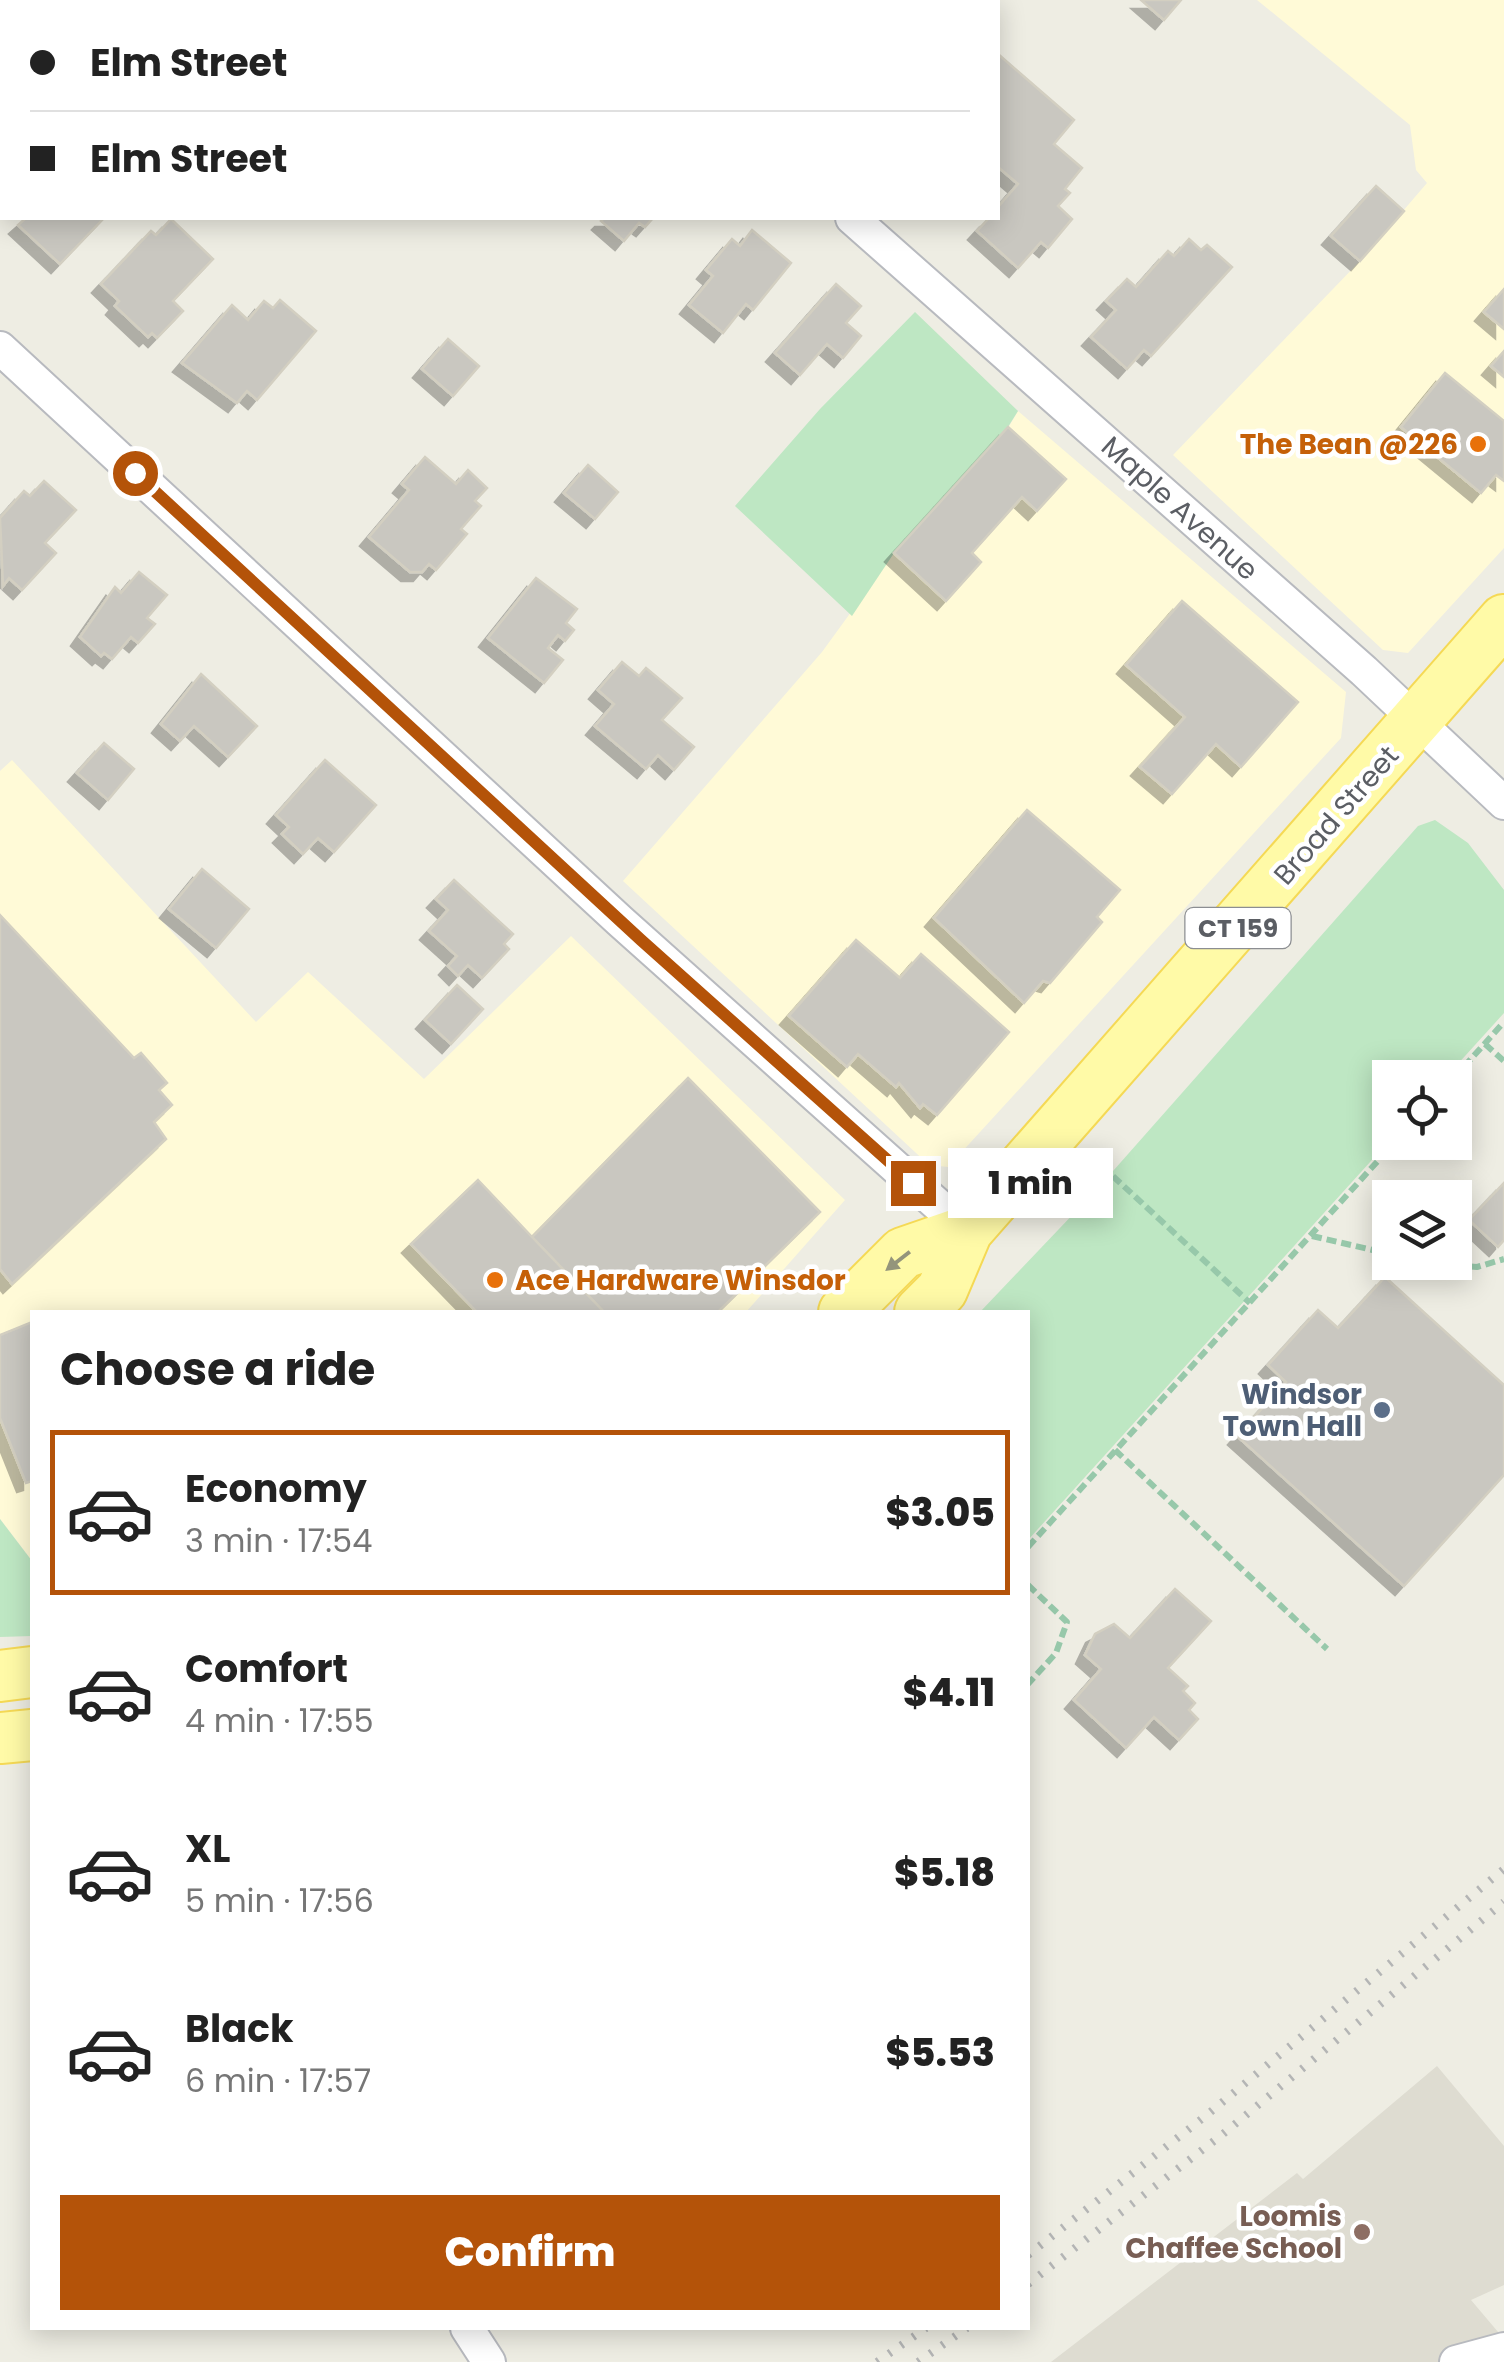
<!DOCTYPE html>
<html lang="en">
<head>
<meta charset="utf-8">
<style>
  :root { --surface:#fff; --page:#f6f6f6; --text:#222; --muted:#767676; --line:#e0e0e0; --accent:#b45309 }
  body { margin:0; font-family:Poppins,sans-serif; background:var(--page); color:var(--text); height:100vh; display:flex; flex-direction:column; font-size:38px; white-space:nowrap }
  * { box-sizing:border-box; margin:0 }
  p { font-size:32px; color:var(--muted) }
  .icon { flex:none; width:55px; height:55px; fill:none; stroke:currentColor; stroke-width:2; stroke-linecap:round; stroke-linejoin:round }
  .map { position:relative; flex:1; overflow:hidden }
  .details { position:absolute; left:30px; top:1310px; width:1000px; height:1020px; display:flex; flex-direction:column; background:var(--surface); border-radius:0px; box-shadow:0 5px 25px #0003 }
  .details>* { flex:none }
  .hud { position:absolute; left:0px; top:0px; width:1000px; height:220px; box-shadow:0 5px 25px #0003; display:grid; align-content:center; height:220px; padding:0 30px; background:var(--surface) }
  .controls { position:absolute; left:1372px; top:1060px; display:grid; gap:20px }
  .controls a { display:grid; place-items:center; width:100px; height:100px; border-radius:0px; background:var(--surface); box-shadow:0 5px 25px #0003; font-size:50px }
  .end { position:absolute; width:45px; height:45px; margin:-22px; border:12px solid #b45309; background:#fff; box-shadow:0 0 0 5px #fff }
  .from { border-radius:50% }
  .bubble { position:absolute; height:70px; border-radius:0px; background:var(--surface); box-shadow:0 5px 25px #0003; font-size:32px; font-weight:800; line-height:70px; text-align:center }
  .hud b { display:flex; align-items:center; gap:35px; height:95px; font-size:38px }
  .hud b+b { border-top:2px solid var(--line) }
  .hud i { width:25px; height:25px; background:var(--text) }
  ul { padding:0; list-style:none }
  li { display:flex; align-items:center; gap:30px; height:165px; margin:0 20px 15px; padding:0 10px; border:5px solid transparent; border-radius:0px }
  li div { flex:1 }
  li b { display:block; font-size:38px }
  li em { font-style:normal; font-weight:800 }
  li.selected { border-color:var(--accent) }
  li>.icon { width:90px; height:90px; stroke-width:1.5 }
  h2 { padding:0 30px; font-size:45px; line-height:120px }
  .primary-button { display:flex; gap:20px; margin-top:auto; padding:20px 30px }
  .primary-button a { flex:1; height:115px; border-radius:0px; background:var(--accent); color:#fff; font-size:40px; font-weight:800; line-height:115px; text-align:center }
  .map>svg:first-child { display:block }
</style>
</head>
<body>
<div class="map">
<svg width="1504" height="2362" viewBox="0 0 1504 2362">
  <defs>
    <filter id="shadow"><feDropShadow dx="-9" dy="9" stdDeviation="0" flood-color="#0004"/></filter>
  </defs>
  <rect width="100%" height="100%" fill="#eeede3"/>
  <g fill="#fffad7">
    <polygon points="1257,0 1504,0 1504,548 1408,653 1383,650 1173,455 1360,261 1427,183 1416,170 1410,125"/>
    <polygon points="1018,411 1346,692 1341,738 948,1167 929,1165 623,881 822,652 894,553 1008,428"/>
    <polygon points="12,760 256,1022 308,972 424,1079 571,936 845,1200 746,1312 32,1312 32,1561 0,1519 0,771"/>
  </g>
  <polygon fill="#dedcd1" points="1437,2066 1504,2146 1504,2285 1471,2300 1504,2339 1504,2362 1051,2362 1297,2173 1303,2179"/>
  <g fill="#bee7c3">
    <polygon points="915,312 1018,411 1008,427 894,553 852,616 735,506 820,409"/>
    <polygon points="1435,820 1468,843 1504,890 1504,1013 1446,1077 1390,1078 1390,1140 1028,1540 1028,1312 980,1312 1098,1188 1418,826"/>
    <polygon points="0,1519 32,1561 32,1636 0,1637"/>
  </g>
  <g fill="#c9c7c0" stroke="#d3cfc1" stroke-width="2.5" filter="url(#shadow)">
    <polygon points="1141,0 1181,0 1164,20"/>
    <polygon points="998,54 1074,120 1054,144 1082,168 1065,189 1070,193 1058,206 1072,219 1048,248 1041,242 1018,268 977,231 989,218 998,218 998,207 1018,184 998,167"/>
    <polygon points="1376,186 1404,211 1360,261 1331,236"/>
    <polygon points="26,218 104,218 60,264 18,225"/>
    <polygon points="604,218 653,218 645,227 639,223 624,241 601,221"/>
    <polygon points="171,219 213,259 173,301 183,311 157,338 152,333 148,337 115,306 119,301 101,284 151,231 156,235"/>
    <polygon points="752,230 791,263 753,310 746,304 723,333 689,305 713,276 706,270 732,239 740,246"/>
    <polygon points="1189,239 1201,250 1207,245 1232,267 1151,356 1144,350 1127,369 1091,337 1116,310 1106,301 1127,279 1136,287 1168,251 1174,256"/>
    <polygon points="836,284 861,306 846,323 861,336 843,358 827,344 800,375 775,353"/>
    <polygon points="1504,289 1504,329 1484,312"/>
    <polygon points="280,300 316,331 257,400 247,391 237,403 182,363 232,305 248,320 264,301 273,308"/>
    <polygon points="448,339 479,366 453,396 422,369"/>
    <polygon points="1504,351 1504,377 1491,366"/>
    <polygon points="1445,373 1504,421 1504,481 1496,475 1481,493 1401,427"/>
    <polygon points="1008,427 1066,479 1037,511 1022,497 972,553 981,562 946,601 894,553"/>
    <polygon points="425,457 456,484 468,470 487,488 475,501 481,506 461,529 467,534 436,570 429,564 422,572 410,572 369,537 409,490 402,484"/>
    <polygon points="588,465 618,492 595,519 564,493"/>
    <polygon points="44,481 76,510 45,543 56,553 22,590 9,578 3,586 0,518 24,491 30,496"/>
    <polygon points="139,572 167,595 147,618 155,624 138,643 131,637 112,659 104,653 101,656 80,637 115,587 121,593"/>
    <polygon points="536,578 577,609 566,623 574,630 565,641 558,635 548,648 563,660 544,683 488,638"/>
    <polygon points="1182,601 1298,702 1241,767 1216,744 1172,794 1140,767 1185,717 1126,665"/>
    <polygon points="622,662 639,676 646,668 682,698 662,720 694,747 674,770 658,755 646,769 595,726 614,704 598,690"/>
    <polygon points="201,674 257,726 228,757 194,726 180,741 161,724"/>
    <polygon points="104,743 134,769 108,800 77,773"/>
    <polygon points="325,760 376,805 334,852 318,838 303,854 282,834 289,827 276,815"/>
    <polygon points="1027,810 1120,890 1097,917 1102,922 1050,983 1043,981 1024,1003 934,918"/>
    <polygon points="202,869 249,909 216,948 169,909"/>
    <polygon points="454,880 513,934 504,944 509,949 482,978 468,965 458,976 448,966 457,956 429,931 448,910 436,899"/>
    <polygon points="0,915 134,1058 141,1053 167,1083 159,1090 172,1105 154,1122 166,1139 12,1284 0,1269"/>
    <polygon points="856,940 900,978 921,954 1009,1032 937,1115 923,1104 920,1108 899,1083 896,1087 858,1054 847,1067 789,1016"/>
    <polygon points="457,985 483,1009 451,1044 425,1020"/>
    <polygon points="688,1078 820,1212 718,1312 604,1312 532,1237"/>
    <polygon points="478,1180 532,1237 604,1312 477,1312 411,1244"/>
    <polygon points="1504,1183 1504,1240 1498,1247 1469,1220"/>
    <polygon points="1385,1277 1504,1385 1504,1475 1404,1586 1237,1436 1286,1382 1268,1365 1318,1310 1338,1328"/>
    <polygon points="32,1322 32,1481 26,1483 0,1418 0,1335"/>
    <polygon points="1175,1589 1211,1621 1168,1668 1188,1686 1183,1691 1195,1703 1189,1710 1198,1719 1179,1740 1154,1717 1126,1748 1074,1700 1101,1669 1085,1655 1095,1634 1114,1624 1130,1638"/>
  </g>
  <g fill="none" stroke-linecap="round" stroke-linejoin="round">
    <g stroke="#b8babf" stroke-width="36">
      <g id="street">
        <polyline points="607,0 610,2"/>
        <polyline points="971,2 974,0"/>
        <polyline points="852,218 1364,671 1504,803"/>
        <polyline points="0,348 620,921 967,1231"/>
        <polyline points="467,2328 489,2362"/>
        <polyline points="1456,2362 1504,2349"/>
      </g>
    </g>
    <g stroke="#f5d955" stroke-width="54">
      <g id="primary">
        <polyline points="844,1312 903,1253 967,1231"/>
        <polyline points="920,1312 942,1290 967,1231 1504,620"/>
        <polyline points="0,1676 32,1672"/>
        <polyline points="0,1738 32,1735"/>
      </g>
    </g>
    <g stroke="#97c8aa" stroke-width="6" stroke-dasharray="10 5" stroke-linecap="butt">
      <polyline points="1485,1044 1504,1061"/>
      <polyline points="1454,1078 1504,1022"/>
      <polyline points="1102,1166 1250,1303"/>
      <polyline points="1312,1236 1390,1254"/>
      <polyline points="1426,1262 1477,1267 1504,1259"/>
      <polyline points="1115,1450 1327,1649"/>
      <polyline points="1028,1547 1395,1142"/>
      <polyline points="1028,1585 1067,1622 1056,1653 1028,1684"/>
    </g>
    <use href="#street" stroke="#fff" stroke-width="32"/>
    <use href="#primary" stroke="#fffaa7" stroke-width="50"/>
    <g stroke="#b4b5b5" stroke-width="8" stroke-dasharray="2.5 12" stroke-linecap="butt">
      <polyline points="1028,2255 1208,2114 1504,1869"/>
      <polyline points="1028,2284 1223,2134 1504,1902"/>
      <polyline points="877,2362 926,2328"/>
      <polyline points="918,2362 967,2328"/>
    </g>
  </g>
  <defs><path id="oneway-solid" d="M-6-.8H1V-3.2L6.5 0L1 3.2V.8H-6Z" transform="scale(2.5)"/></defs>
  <use fill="#94957b" href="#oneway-solid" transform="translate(898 1261) rotate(142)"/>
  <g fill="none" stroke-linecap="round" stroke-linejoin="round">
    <polyline stroke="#b45309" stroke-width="12" points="135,473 641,940 913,1183"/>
  </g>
  <g fill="#e8710a" stroke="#fff" stroke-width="4">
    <circle cx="1478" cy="444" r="10"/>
    <circle cx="495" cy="1280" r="10"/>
  </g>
  <circle fill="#5c6f8a" stroke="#fff" stroke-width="4" cx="1382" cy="1410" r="10"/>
  <circle fill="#8d6e63" stroke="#fff" stroke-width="4" cx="1362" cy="2232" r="10"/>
  <g text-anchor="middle" stroke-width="9" stroke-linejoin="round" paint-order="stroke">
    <rect fill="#fff" stroke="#8c8e92" stroke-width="2.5" x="1185.5" y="908" width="105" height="40" rx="8"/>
    <g font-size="25" font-weight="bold" fill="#5b5e64">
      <text x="1238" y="937">CT 159</text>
    </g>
    <g font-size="28" font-weight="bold" fill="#c56008" stroke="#fff" text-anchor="end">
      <text x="1458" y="454">The Bean @226</text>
      <text x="515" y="1290" text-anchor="start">Ace Hardware Winsdor</text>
    </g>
    <g font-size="28" fill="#5b5e64" stroke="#fff">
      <text transform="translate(1180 508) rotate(42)" y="10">Maple Avenue</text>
      <text transform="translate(1336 815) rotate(-49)" y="10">Broad Street</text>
    </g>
    <g font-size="28" font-weight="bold" fill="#4e5e75" stroke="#fff" text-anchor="end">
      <text x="1362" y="1404">Windsor<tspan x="1362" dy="32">Town Hall</tspan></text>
    </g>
    <g font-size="28" font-weight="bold" fill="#785e54" stroke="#fff" text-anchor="end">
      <text x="1342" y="2226">Loomis<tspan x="1342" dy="32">Chaffee School</tspan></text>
    </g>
  </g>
</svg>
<div class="controls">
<a><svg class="icon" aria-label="locate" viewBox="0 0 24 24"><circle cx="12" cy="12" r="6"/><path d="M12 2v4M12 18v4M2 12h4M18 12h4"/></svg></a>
<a><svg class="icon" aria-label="layers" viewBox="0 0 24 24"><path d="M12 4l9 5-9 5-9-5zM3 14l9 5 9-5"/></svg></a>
</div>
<i class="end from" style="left:135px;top:473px"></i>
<i class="end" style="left:913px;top:1183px"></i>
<div class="bubble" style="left:948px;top:1148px;width:165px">1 min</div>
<div class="hud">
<b><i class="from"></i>Elm Street</b>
<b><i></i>Elm Street</b>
</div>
<section class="details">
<h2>Choose a ride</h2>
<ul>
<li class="selected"><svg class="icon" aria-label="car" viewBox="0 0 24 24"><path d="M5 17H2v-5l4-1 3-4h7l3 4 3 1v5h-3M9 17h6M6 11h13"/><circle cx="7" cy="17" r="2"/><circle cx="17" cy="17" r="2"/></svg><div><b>Economy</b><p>3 min · 17:54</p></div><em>$3.05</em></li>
<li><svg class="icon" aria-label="car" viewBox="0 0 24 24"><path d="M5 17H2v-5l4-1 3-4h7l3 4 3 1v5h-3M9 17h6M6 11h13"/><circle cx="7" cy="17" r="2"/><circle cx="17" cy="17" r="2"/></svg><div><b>Comfort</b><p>4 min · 17:55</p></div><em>$4.11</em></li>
<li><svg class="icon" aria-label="car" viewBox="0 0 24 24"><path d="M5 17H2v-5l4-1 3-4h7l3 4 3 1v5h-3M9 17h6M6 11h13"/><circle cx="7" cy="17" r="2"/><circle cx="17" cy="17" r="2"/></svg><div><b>XL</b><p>5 min · 17:56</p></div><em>$5.18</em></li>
<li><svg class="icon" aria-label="car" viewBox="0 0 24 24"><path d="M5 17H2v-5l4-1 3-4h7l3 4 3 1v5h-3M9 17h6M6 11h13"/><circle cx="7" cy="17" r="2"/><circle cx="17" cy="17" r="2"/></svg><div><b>Black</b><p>6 min · 17:57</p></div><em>$5.53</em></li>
</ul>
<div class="primary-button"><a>Confirm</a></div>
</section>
</div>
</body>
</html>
